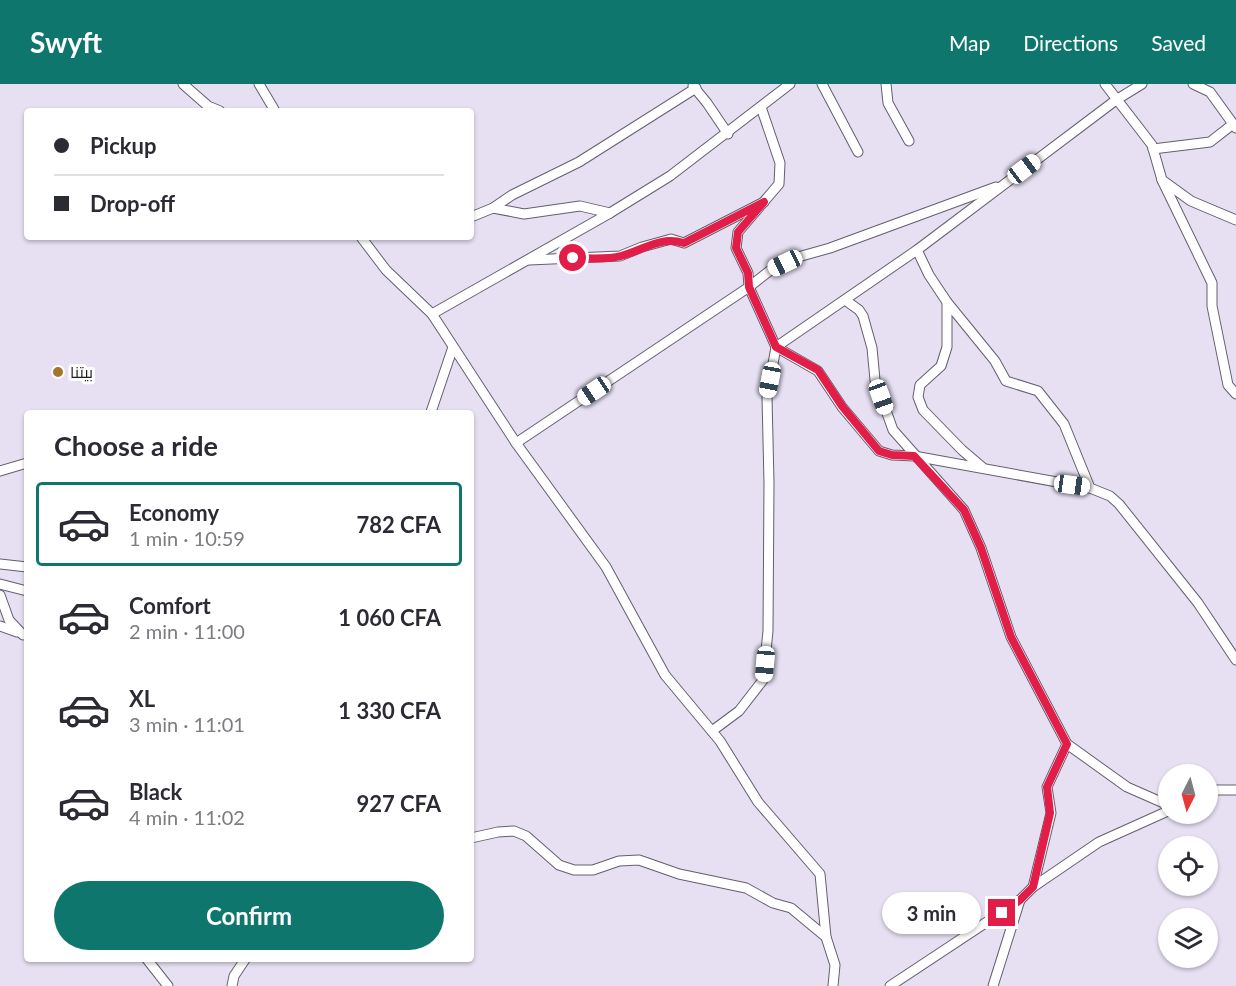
<!DOCTYPE html>
<html lang="en">
<head>
<meta charset="utf-8">
<style>
  :root { --surface:#fff; --page:#f7f7f7; --text:#2b2b33; --muted:#7c7c81; --line:#e1e1e2; --accent:#0f766e }
  body { margin:0; font-family:Lato,Cairo,sans-serif; background:var(--page); color:var(--text); height:100vh; display:flex; flex-direction:column; font-size:22px; white-space:nowrap }
  * { box-sizing:border-box; margin:0 }
  p { font-size:20px; color:var(--muted) }
  .icon { flex:none; width:33px; height:33px; fill:none; stroke:currentColor; stroke-width:2; stroke-linecap:round; stroke-linejoin:round }
  .map { position:relative; flex:1; overflow:hidden }
  .details { position:absolute; left:24px; top:326px; width:450px; height:552px; display:flex; flex-direction:column; background:var(--surface); border-radius:6px; box-shadow:0 2px 4px #0004 }
  .details>* { flex:none }
  .top-card { position:absolute; left:24px; top:24px; width:450px; height:132px; border-radius:6px; box-shadow:0 2px 4px #0004; display:grid; align-content:center; height:132px; padding:0 30px; background:var(--surface) }
  .needle { width:39px; rotate:186deg }
  .buttons { position:absolute; left:1158px; top:680px; display:grid; gap:12px }
  .buttons a { display:grid; place-items:center; width:60px; height:60px; border-radius:50%; background:var(--surface); box-shadow:0 2px 4px #0004; font-size:30px }
  .end { position:absolute; width:27px; height:27px; margin:-14px; border:8px solid #e11d48; background:#fff; box-shadow:0 0 0 3px #fff }
  .from { border-radius:50% }
  .bubble { position:absolute; height:42px; border-radius:21px; background:var(--surface); box-shadow:0 2px 4px #0004; font-size:20px; font-weight:700; line-height:42px; text-align:center }
  .car { position:absolute; width:18px; height:36px; margin:-18px -9px; border-radius:8px; box-shadow:0 0 4px 2px #0007; background:linear-gradient(#fff 24%,#345 0 40%,#fff 0 76%,#345 0 86%,#fff 0) }
  .top-card b { display:flex; align-items:center; gap:21px; height:57px; font-size:22px }
  .top-card b+b { border-top:2px solid var(--line) }
  .top-card i { width:15px; height:15px; background:var(--text) }
  ul { padding:0; list-style:none }
  li { display:flex; align-items:center; gap:18px; height:84px; margin:0 12px 9px; padding:0 18px; border:3px solid transparent; border-radius:6px }
  li div { flex:1 }
  li b { display:block; font-size:22px }
  li em { font-style:normal; font-weight:700 }
  li.active { border-color:var(--accent) }
  li>.icon { width:54px; height:54px; stroke-width:1.5 }
  h2 { padding:0 30px; font-size:27px; line-height:72px }
  .cta { display:flex; gap:12px; margin-top:auto; padding:12px 30px }
  .cta a { flex:1; height:69px; border-radius:36px; background:var(--accent); color:#fff; font-size:24px; font-weight:700; line-height:69px; text-align:center }
  header { display:flex; align-items:center; gap:36px; box-sizing:border-box; height:84px; padding:0 30px; background:var(--accent); color:#fff }
  header strong { font-size:28px }
  nav { display:flex; gap:33px; margin-inline-start:auto; font-size:21px }
  .map>svg:first-child { display:block }
</style>
</head>
<body>
<header>
<strong>Swyft</strong>
<nav><a>Map</a><a>Directions</a><a>Saved</a></nav>
</header>
<div class="map">
<svg width="1236" height="902" viewBox="0 0 1236 902">
  <rect width="100%" height="100%" fill="#e6e0f2"/>
  <g fill="none" stroke-linecap="round" stroke-linejoin="round">
    <g stroke="#645e6e" stroke-width="11">
      <g id="minor">
        <polyline points="183,0 208,22 220,27"/>
        <polyline points="259,0 275,27"/>
        <polyline points="822,0 858,68"/>
        <polyline points="886,0 888,19 909,57"/>
        <polyline points="1105,0 1152,61 1162,96 1191,117 1236,136"/>
        <polyline points="1193,0 1210,8 1236,44"/>
        <polyline points="693,2 707,19 728,50"/>
        <polyline points="1153,65 1210,58 1233,40"/>
        <polyline points="1162,96 1212,199 1212,222 1228,301 1236,310"/>
        <polyline points="493,124 512,111 579,78 696,4"/>
        <polyline points="471,133 493,124 524,130 580,122 610,129"/>
        <polyline points="361,153 386,186 432,230 516,359 606,483 665,591 720,657 758,718 820,790 826,853 835,881 833,902"/>
        <polyline points="917,166 929,191 947,218 947,263 941,282 920,301 918,313 923,326 962,366 982,383"/>
        <polyline points="529,176 620,172 642,163 671,155 684,159 764,118"/>
        <polyline points="749,203 772,185 798,173 830,164 996,103"/>
        <polyline points="749,203 748,189 736,164 738,148 779,100 780,79 761,23"/>
        <polyline points="845,216 859,226 863,232 872,264 875,296 893,346 964,426 981,464 1011,553 1067,660 1047,703 1051,729 1033,803 1020,816 890,902"/>
        <polyline points="947,218 995,277 1006,297 1038,307 1064,340 1090,404"/>
        <polyline points="432,230 610,129 670,92 790,0"/>
        <polyline points="431,328 453,263"/>
        <polyline points="516,359 749,203 776,263 917,166 1116,16 1142,0"/>
        <polyline points="0,387 27,379"/>
        <polyline points="0,480 27,483"/>
        <polyline points="0,500 27,507"/>
        <polyline points="0,511 9,536 23,551"/>
        <polyline points="0,542 17,548"/>
        <polyline points="712,647 739,627 763,596 768,547 769,399 767,313 776,263 818,287 842,323 879,367 892,371 914,372 1090,404 1110,412 1119,420 1198,519 1236,576"/>
        <polyline points="1067,660 1127,703 1168,721"/>
        <polyline points="1208,709 1212,706 1236,706"/>
        <polyline points="471,754 498,748 514,747 526,752 559,781 574,786 593,786 619,777 639,776 679,790 746,804 773,819 791,824 826,853"/>
        <polyline points="1033,803 1099,758 1168,727"/>
        <polyline points="146,874 168,902"/>
        <polyline points="232,902 234,892 246,874"/>
        <polyline points="993,902 1020,816"/>
      </g>
    </g>
    <use href="#minor" stroke="#fff" stroke-width="9"/>
  </g>
  <g fill="none" stroke-linecap="round" stroke-linejoin="round">
    <path stroke="#e11d48" stroke-width="8" d="M 573,174 C 588,174 607,176 621,172 C 644,166 659,152 684,159 L 764,118 L 738,148 L 736,164 L 748,189 L 749,203 L 776,263 L 818,286 L 842,322 L 879,367 L 892,371 L 914,372 L 964,426 L 981,464 L 1011,553 L 1067,660 L 1047,703 L 1050,729 L 1033,803 L 1020,816 L 1002,829"/>
  </g>
  <circle fill="#a47629" stroke="#fff" stroke-width="2" cx="58" cy="288" r="6"/>
  <g text-anchor="middle" stroke-width="6" stroke-linejoin="round" paint-order="stroke">
    <g font-size="16" fill="#1f1d23" stroke="#fff" text-anchor="start">
      <text x="70" y="294">بيتنا</text>
    </g>
  </g>
</svg>
<div class="buttons">
<a><svg class="needle" viewBox="-14 -14 28 28"><path d="M0-13l5 13h-10z" fill="#e53935"/><path d="M0 13l5-13h-10z" fill="#7c7c81"/></svg></a>
<a><svg class="icon" aria-label="locate" viewBox="0 0 24 24"><circle cx="12" cy="12" r="6"/><path d="M12 2v4M12 18v4M2 12h4M18 12h4"/></svg></a>
<a><svg class="icon" aria-label="layers" viewBox="0 0 24 24"><path d="M12 4l9 5-9 5-9-5zM3 14l9 5 9-5"/></svg></a>
</div>
<i class="end from" style="left:573px;top:174px"></i>
<i class="end" style="left:1002px;top:829px"></i>
<div class="bubble" style="left:882px;top:808px;width:99px">3 min</div>
<i class="car" style="left:1024px;top:85px;rotate:53deg"></i>
<i class="car" style="left:785px;top:179px;rotate:245deg"></i>
<i class="car" style="left:770px;top:296px;rotate:191deg"></i>
<i class="car" style="left:594px;top:307px;rotate:236deg"></i>
<i class="car" style="left:881px;top:313px;rotate:160deg"></i>
<i class="car" style="left:1072px;top:401px;rotate:98deg"></i>
<i class="car" style="left:765px;top:580px;rotate:185deg"></i>
<div class="top-card">
<b><i class="from"></i>Pickup</b>
<b><i></i>Drop-off</b>
</div>
<section class="details">
<h2>Choose a ride</h2>
<ul>
<li class="active"><svg class="icon" aria-label="car" viewBox="0 0 24 24"><path d="M5 17H2v-5l4-1 3-4h7l3 4 3 1v5h-3M9 17h6M6 11h13"/><circle cx="7" cy="17" r="2"/><circle cx="17" cy="17" r="2"/></svg><div><b>Economy</b><p>1 min · 10:59</p></div><em>782 CFA</em></li>
<li><svg class="icon" aria-label="car" viewBox="0 0 24 24"><path d="M5 17H2v-5l4-1 3-4h7l3 4 3 1v5h-3M9 17h6M6 11h13"/><circle cx="7" cy="17" r="2"/><circle cx="17" cy="17" r="2"/></svg><div><b>Comfort</b><p>2 min · 11:00</p></div><em>1 060 CFA</em></li>
<li><svg class="icon" aria-label="car" viewBox="0 0 24 24"><path d="M5 17H2v-5l4-1 3-4h7l3 4 3 1v5h-3M9 17h6M6 11h13"/><circle cx="7" cy="17" r="2"/><circle cx="17" cy="17" r="2"/></svg><div><b>XL</b><p>3 min · 11:01</p></div><em>1 330 CFA</em></li>
<li><svg class="icon" aria-label="car" viewBox="0 0 24 24"><path d="M5 17H2v-5l4-1 3-4h7l3 4 3 1v5h-3M9 17h6M6 11h13"/><circle cx="7" cy="17" r="2"/><circle cx="17" cy="17" r="2"/></svg><div><b>Black</b><p>4 min · 11:02</p></div><em>927 CFA</em></li>
</ul>
<div class="cta"><a>Confirm</a></div>
</section>
</div>
</body>
</html>
